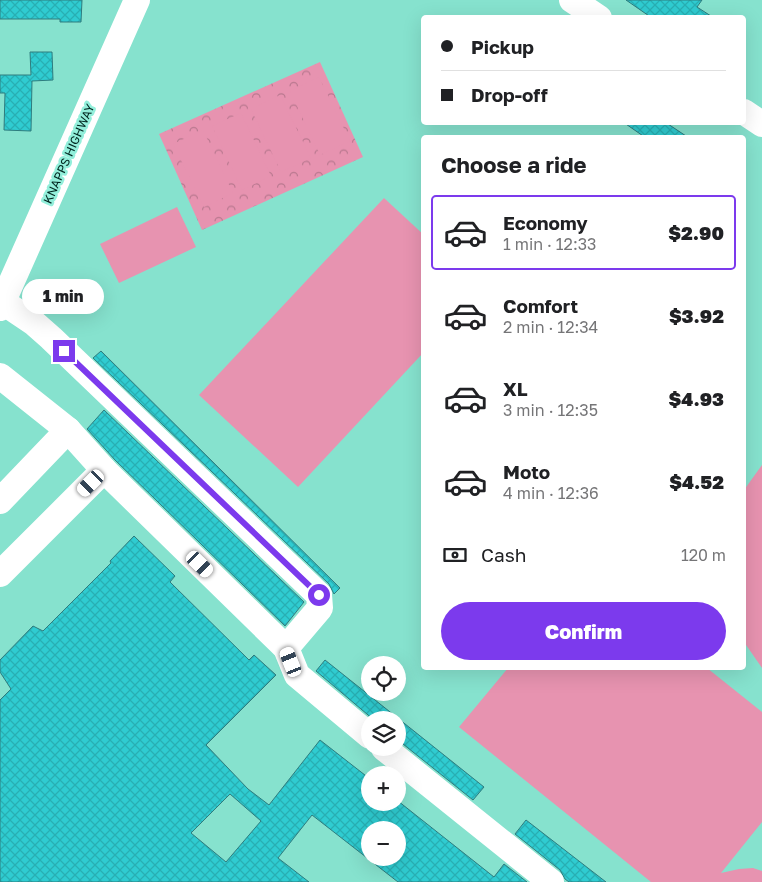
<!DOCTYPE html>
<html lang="en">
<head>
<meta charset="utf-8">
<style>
  :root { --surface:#fff; --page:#f2f2f2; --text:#202124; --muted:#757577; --line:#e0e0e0; --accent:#7c3aed }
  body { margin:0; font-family:"Golos Text",sans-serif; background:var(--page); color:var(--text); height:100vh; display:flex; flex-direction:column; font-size:19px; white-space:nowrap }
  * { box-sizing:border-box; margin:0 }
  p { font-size:16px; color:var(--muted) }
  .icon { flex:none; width:28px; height:28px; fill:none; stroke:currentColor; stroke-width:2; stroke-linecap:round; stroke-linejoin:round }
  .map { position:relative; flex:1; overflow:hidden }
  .side { position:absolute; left:421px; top:135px; width:325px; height:535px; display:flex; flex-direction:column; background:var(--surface); border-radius:5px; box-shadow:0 5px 20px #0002 }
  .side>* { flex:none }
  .guide { position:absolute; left:421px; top:15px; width:325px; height:110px; border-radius:5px; box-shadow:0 5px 20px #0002; display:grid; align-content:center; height:110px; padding:0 20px; background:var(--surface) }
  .tools { position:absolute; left:361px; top:656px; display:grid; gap:10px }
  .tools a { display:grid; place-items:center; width:45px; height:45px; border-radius:50%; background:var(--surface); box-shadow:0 5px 20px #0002; font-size:25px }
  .end { position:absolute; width:22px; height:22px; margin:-11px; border:6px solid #7c3aed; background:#fff; box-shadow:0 0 0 2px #fff }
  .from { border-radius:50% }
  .bubble { position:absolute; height:35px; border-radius:18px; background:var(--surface); box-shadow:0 5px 20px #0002; font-size:16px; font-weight:800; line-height:35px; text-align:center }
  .car { position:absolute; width:15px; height:30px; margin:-15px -8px; border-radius:6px; box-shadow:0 0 4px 1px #0007; background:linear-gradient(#fff 24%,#345 0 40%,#fff 0 76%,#345 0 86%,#fff 0) }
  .guide b { display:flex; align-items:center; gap:18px; height:48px; font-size:19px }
  .guide b+b { border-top:1px solid var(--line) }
  .guide i { width:12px; height:12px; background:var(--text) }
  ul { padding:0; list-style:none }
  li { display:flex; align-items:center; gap:15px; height:75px; margin:0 10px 8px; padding:0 10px; border:2px solid transparent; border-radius:5px }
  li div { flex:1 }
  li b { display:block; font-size:19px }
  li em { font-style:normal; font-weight:800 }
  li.current { border-color:var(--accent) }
  li>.icon { width:45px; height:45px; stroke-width:1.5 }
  h2 { padding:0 20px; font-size:22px; line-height:60px }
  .pay { display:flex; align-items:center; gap:12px; height:55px; padding:0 20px; font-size:19px }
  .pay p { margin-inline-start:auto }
  .cta { display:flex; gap:10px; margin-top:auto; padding:10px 20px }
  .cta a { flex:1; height:58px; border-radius:30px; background:var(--accent); color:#fff; font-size:20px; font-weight:800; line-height:58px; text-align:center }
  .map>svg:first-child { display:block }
</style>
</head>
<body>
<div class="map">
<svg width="762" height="882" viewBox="0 0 762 882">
  <defs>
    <pattern id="forest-crowns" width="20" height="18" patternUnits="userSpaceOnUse" patternTransform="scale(1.25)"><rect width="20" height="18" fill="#e793b0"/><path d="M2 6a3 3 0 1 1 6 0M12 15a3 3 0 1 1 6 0" fill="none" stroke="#b9788f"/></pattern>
    <pattern id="building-cross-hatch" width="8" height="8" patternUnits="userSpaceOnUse" patternTransform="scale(1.25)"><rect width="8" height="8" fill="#2fccd1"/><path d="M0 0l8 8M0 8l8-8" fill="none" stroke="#28afb3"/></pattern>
  </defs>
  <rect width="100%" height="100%" fill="#86e2ce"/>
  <polygon fill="url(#forest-crowns)" points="320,62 363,157 202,230 159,134"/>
  <g fill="#e793b0">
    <polygon points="319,77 350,141 320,155 290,91"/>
    <polygon points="280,95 311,158 281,172 251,109"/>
    <polygon points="241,113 271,176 242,190 212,126"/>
    <polygon points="203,130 233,193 204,207 173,144"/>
    <polygon points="384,198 424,235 424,352 298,487 199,395"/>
    <polygon points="177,207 196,247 119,283 100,244"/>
    <polygon points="762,465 762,668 744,642 744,490"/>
    <polygon points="508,668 707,668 762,712 762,822 721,873 739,869 753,868 762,871 762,882 651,882 459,727"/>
  </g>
  <g fill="url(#building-cross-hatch)" stroke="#2e7c7e" fill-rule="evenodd">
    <polygon points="0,0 82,0 81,22 60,22 60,19 0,19"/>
    <polygon points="626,0 702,0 697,7 714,18 652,18"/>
    <polygon points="30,52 52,52 53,80 32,81 31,131 4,130 5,93 0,93 0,75 31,75"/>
    <polygon points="623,122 665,122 689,138 646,138"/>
    <polygon points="101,351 340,588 334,594 329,584 93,358"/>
    <polygon points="104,410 304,602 285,626 115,460 87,429"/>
    <path d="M 134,536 L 175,576 L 170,582 L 249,660 L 254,655 L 276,675 L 206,745 L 248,789 L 269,805 L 320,740 L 370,779 L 370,802 L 398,801 L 494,877 L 504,864 L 527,882 L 398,882 L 312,815 L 278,858 L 309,882 L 0,882 L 0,700 L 11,689 L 0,672 L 0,660 L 33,626 L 43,631 L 111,563 L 110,561 ZM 230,794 L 261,821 L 226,862 L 191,833 ZM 370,830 L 398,830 L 398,858 L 370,858 Z"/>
    <polygon points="325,660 484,787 473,800 398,740 398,720 374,720 316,671"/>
    <polygon points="526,820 606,882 569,882 565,879 560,870 515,834"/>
  </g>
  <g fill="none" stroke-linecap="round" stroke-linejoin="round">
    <g stroke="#fff" stroke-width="26">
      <polyline points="572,0 599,18"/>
      <polyline points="744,112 762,124"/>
      <polyline points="3,302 34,323 51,338 319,595 320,608 286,648"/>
      <polyline points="0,308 137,0"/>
      <polyline points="0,376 68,430 104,470 0,574"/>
      <polyline points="104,470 286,648 297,675 370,736"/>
      <polyline points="0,501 68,430"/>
      <polyline points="384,748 551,882"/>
    </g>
  </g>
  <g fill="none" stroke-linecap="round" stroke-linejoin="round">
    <polyline stroke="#7c3aed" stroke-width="6" points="64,351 319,595"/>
  </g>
  <g text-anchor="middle" stroke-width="5" stroke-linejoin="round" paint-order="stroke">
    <g font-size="12" fill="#00261f" stroke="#93efdb">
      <text transform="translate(69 154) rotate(-66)" y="4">KNAPPS HIGHWAY</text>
    </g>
  </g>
</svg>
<div class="tools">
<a><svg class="icon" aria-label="locate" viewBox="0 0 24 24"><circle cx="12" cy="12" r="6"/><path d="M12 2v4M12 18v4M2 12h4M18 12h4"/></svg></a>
<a><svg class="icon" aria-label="layers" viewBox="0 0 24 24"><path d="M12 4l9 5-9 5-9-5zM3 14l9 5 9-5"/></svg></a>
<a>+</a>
<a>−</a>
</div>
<i class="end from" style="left:319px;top:595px"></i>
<i class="end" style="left:64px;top:351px"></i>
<div class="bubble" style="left:22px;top:279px;width:82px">1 min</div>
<i class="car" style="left:91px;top:483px;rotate:225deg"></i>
<i class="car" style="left:200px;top:564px;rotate:134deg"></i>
<i class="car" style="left:291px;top:662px;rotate:338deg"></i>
<div class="guide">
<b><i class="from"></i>Pickup</b>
<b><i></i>Drop-off</b>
</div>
<section class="side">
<h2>Choose a ride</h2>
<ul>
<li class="current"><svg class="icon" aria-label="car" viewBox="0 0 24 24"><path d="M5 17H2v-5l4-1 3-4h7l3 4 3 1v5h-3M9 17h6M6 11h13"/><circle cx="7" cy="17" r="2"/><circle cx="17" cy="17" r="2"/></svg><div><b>Economy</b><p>1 min · 12:33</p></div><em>$2.90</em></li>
<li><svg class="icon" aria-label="car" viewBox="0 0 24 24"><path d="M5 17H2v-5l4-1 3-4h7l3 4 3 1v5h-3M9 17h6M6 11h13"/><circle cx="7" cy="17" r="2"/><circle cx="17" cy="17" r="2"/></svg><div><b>Comfort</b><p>2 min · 12:34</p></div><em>$3.92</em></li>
<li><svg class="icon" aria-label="car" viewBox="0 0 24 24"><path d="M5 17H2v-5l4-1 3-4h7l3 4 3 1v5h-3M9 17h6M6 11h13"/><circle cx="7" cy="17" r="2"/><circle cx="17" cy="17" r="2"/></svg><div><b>XL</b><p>3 min · 12:35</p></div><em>$4.93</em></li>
<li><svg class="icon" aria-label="car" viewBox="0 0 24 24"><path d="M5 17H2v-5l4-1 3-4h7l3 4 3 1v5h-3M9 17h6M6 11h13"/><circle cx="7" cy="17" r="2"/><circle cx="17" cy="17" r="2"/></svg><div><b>Moto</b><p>4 min · 12:36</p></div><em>$4.52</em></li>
</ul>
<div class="pay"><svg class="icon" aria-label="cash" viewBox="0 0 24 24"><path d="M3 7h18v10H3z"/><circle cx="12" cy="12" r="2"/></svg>Cash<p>120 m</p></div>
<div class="cta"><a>Confirm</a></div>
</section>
</div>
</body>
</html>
